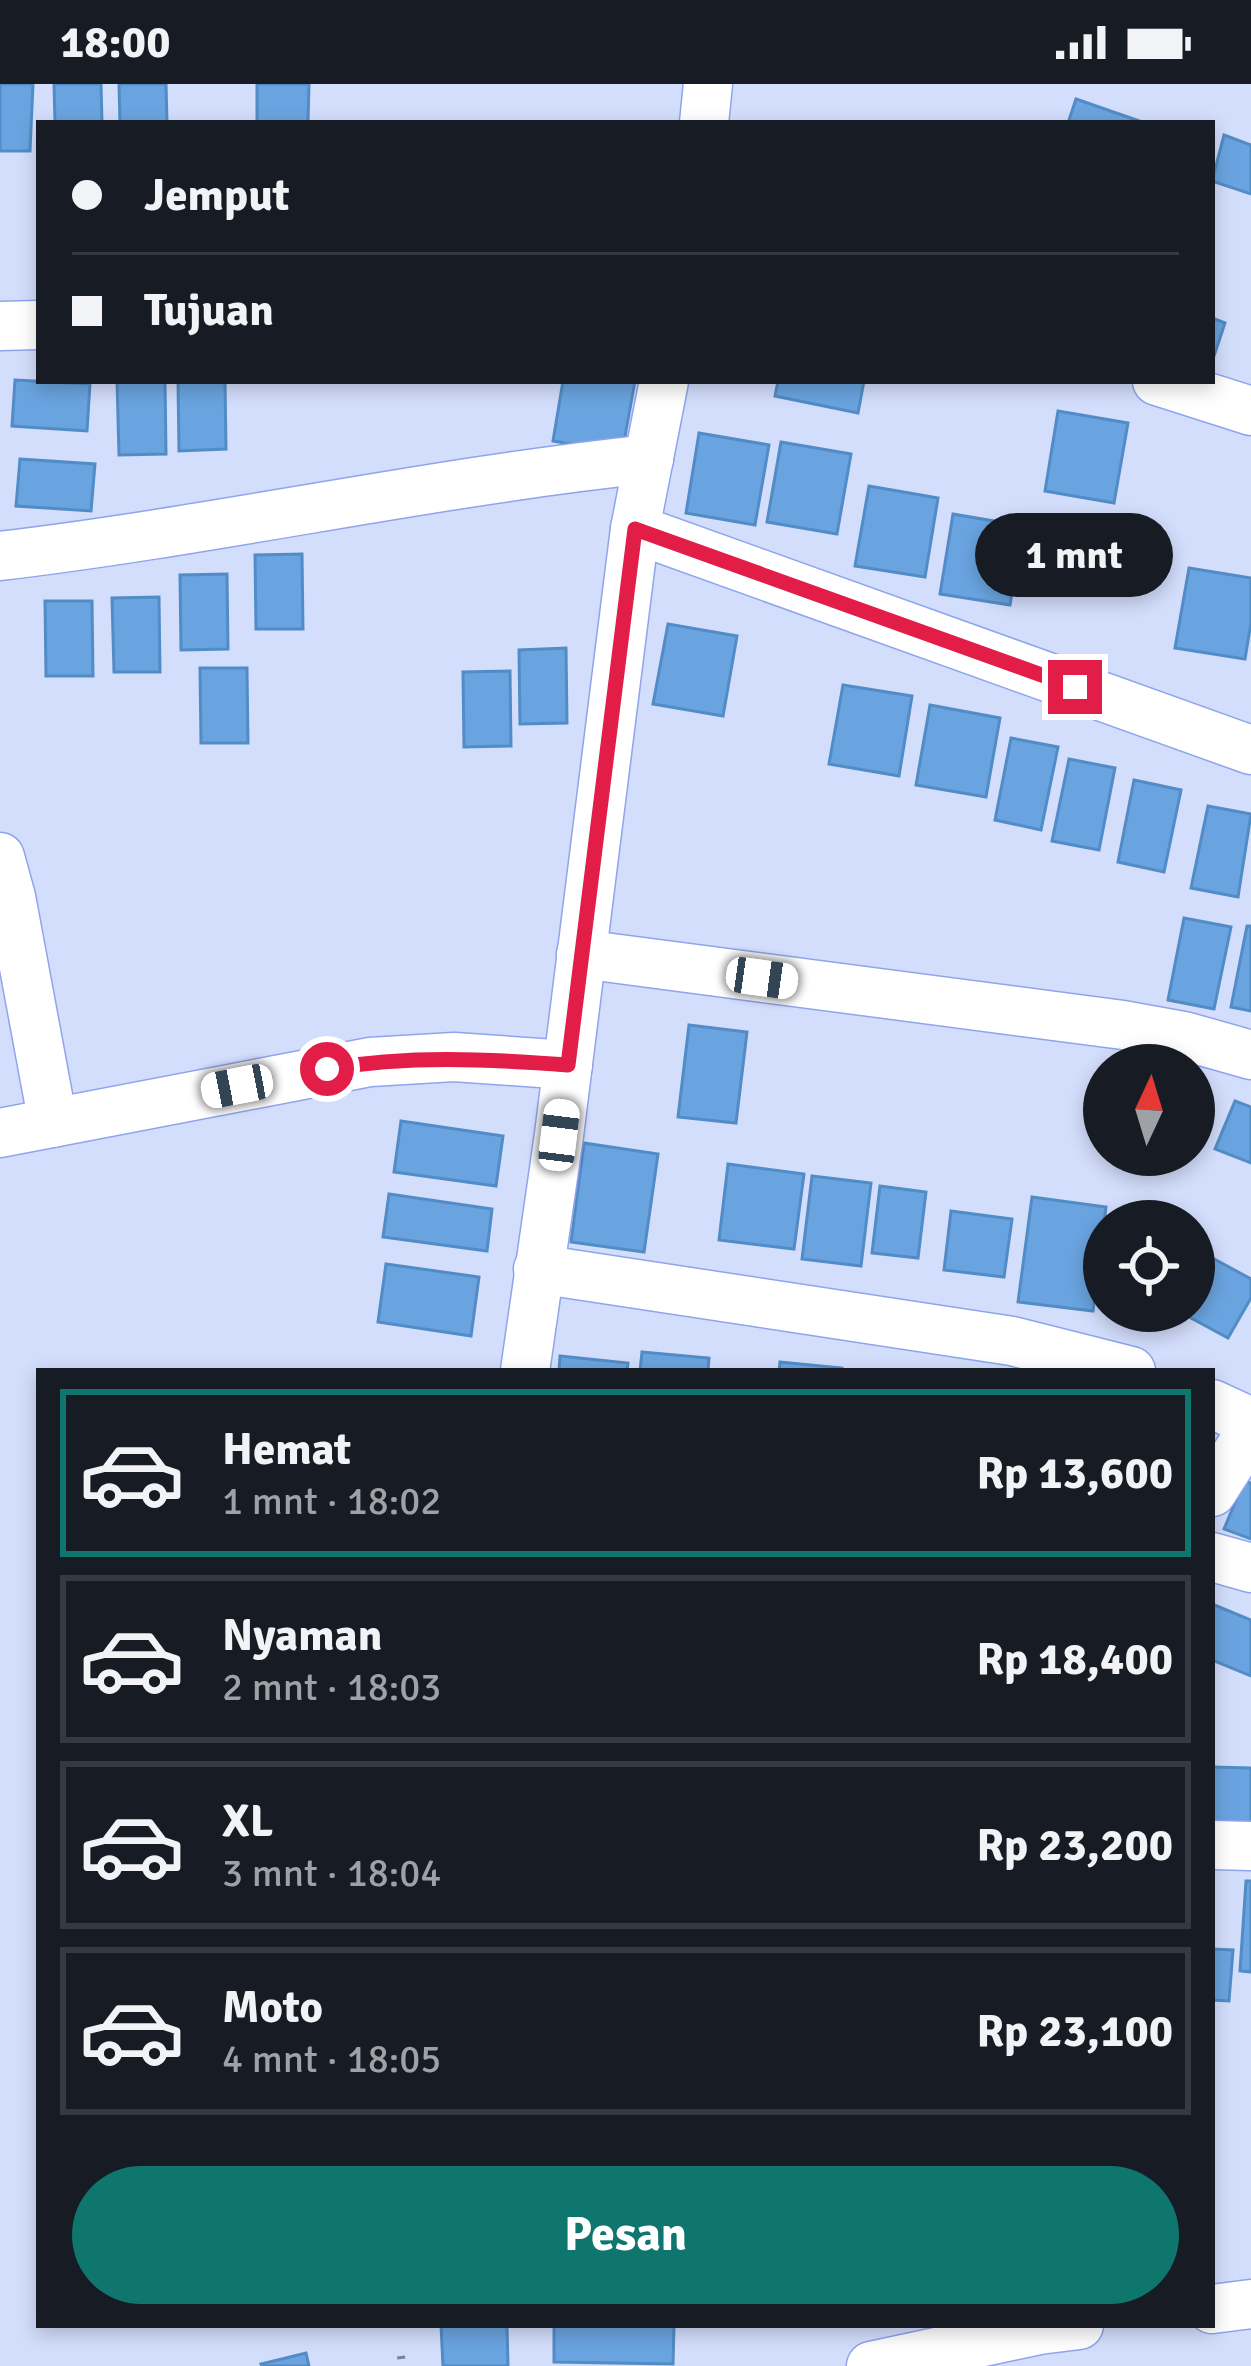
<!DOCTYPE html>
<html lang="id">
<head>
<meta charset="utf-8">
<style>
  :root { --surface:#171b24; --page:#20242c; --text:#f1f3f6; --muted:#9ea1a6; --line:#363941; --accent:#0f766e }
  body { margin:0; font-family:Signika,sans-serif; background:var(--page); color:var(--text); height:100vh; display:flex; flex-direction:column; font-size:45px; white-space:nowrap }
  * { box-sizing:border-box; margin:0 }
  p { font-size:39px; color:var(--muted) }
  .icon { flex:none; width:66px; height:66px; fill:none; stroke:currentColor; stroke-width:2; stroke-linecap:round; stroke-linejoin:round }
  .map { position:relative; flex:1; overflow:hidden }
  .side { position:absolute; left:36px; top:1284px; width:1179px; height:960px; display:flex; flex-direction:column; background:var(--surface); border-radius:0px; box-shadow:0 6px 18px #0003 }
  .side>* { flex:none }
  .banner { position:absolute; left:36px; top:36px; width:1179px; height:264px; border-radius:0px; box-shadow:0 6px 18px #0003; display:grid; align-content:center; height:264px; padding:0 36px; background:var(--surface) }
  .needle { width:78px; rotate:4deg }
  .tools { position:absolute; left:1083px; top:960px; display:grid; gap:24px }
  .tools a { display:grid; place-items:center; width:132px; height:132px; border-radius:50%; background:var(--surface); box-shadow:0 6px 18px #0003; font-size:60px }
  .end { position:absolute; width:54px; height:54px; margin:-27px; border:15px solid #e11d48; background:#fff; box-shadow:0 0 0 6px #fff }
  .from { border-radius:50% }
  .bubble { position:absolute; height:84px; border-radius:42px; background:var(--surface); box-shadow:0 6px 18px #0003; font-size:39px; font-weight:700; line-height:84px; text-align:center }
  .car { position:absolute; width:36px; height:72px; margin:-36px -18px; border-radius:15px; box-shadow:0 0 9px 3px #0007; background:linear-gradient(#fff 24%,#345 0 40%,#fff 0 76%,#345 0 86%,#fff 0) }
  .banner b { display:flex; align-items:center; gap:42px; height:114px; font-size:45px }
  .banner b+b { border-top:3px solid var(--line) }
  .banner i { width:30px; height:30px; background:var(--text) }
  ul { padding:21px 0 0; list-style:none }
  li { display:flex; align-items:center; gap:36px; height:168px; margin:0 24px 18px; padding:0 12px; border:6px solid var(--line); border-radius:0px }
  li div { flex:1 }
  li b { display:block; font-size:45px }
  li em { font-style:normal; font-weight:700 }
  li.current { border-color:var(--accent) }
  li>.icon { width:108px; height:108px; stroke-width:1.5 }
  .button { display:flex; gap:24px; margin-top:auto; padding:24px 36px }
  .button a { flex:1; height:138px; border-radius:72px; background:var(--accent); color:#fff; font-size:48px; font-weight:700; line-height:138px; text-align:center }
  .status { display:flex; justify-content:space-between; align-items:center; height:84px; padding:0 60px; background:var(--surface); direction:ltr }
  .status svg { height:33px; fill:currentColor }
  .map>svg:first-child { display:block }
</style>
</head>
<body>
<div class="status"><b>18:00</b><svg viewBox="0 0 49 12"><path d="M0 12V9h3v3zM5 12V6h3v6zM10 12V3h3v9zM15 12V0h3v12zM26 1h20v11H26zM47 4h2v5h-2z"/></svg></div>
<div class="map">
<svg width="1251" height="2282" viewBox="0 0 1251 2282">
  <rect width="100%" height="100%" fill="#d3defc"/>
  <g fill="#6aa4e0" stroke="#528cc6" stroke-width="3">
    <polygon points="0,0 33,0 30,67 0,67"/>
    <polygon points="54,0 101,0 102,39 55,39"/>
    <polygon points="119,0 166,0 167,39 120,39"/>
    <polygon points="257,0 309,0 308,39 257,39"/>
    <polygon points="1076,15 1145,39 1068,39"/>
    <polygon points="1224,51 1251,61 1251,110 1212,97"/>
    <polygon points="1212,234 1225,239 1212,278"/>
    <polygon points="15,296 90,300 87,347 12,342"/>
    <polygon points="117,297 165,297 166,370 119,371"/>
    <polygon points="178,297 225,297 226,365 179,367"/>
    <polygon points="563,297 635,297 622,369 553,357"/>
    <polygon points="778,297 864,297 858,329 775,312"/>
    <polygon points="1058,327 1128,339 1114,419 1045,407"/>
    <polygon points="699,349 769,361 755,441 686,429"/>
    <polygon points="781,358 851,370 837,450 767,438"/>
    <polygon points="20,375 95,380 91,427 16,422"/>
    <polygon points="869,402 938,414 925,493 855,482"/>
    <polygon points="953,430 1023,442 1010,521 940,510"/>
    <polygon points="302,470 303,545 256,545 255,471"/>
    <polygon points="1189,484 1251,494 1251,539 1245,575 1175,564"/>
    <polygon points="227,490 228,565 181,566 180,491"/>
    <polygon points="159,513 160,588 114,588 112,514"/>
    <polygon points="45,517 92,517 93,592 46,592"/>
    <polygon points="668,540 737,552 723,632 653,620"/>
    <polygon points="566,564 567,639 520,640 519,566"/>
    <polygon points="200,584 247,584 248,659 201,659"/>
    <polygon points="510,587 511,662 464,663 463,588"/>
    <polygon points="843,601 912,612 899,692 829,680"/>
    <polygon points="930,621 1000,634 986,713 916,701"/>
    <polygon points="1011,654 1058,663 1041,746 995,736"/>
    <polygon points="1069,675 1115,684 1099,766 1052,757"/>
    <polygon points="1134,696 1181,706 1164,788 1118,778"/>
    <polygon points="1208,722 1251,730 1238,813 1191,804"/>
    <polygon points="1184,834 1231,843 1214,925 1168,916"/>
    <polygon points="1247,842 1251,842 1251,927 1231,923"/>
    <polygon points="689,941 747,948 736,1039 678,1033"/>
    <polygon points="1235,1017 1251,1023 1251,1079 1215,1065"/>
    <polygon points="401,1037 503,1052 496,1102 394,1088"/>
    <polygon points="584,1059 658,1070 644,1168 571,1158"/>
    <polygon points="728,1080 804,1090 794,1165 719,1156"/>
    <polygon points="812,1092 871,1099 861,1182 802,1175"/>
    <polygon points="880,1102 926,1108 918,1174 872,1169"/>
    <polygon points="389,1110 492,1125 487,1167 383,1153"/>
    <polygon points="1032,1113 1106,1123 1093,1227 1018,1218"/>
    <polygon points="951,1127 1012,1135 1004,1193 944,1186"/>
    <polygon points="1194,1164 1251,1195 1251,1214 1228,1254 1178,1227 1194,1227"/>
    <polygon points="386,1180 479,1193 471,1252 378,1238"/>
    <polygon points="642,1268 709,1274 708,1287 640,1287"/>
    <polygon points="560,1272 628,1279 627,1287 559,1287"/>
    <polygon points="780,1278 842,1284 842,1287 779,1287"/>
    <polygon points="1244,1397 1251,1399 1251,1455 1224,1445"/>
    <polygon points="1212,1520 1251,1536 1251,1592 1212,1576"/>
    <polygon points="1212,1683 1251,1684 1251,1752 1212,1751"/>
    <polygon points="1246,1797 1251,1797 1251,1888 1240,1887"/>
    <polygon points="1212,1865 1233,1866 1229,1917 1212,1916"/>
    <polygon points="441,2241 507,2241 508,2282 443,2282"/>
    <polygon points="554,2241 674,2241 673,2280 554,2278"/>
    <polygon points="306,2269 309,2282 262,2282 261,2280"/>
  </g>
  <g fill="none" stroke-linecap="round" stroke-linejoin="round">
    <g stroke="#8ea5ed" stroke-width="51">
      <g id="minor">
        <polyline points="704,39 708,0"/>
        <polyline points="0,242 39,241"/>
        <polyline points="664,297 635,445 1251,666"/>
        <polyline points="1157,297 1251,327"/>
        <path d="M 0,472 C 218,446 431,398 649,375"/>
        <polyline points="0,773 11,813 53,1039"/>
        <polyline points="581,870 1123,941 1184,952 1251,971"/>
        <polyline points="0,1049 370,978 454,973 568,981"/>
        <polyline points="538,1185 1012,1257 1131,1287"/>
        <polyline points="525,1287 559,1051 635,445"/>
        <polyline points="1212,1320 1251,1338"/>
        <polyline points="1212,1408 1251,1347"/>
        <polyline points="1212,1473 1251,1484"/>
        <polyline points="1212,1761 1251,1762"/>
        <polyline points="1212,2225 1251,2220"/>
        <polyline points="871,2282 1039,2246 1079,2241"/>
      </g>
    </g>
    <polyline stroke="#77819f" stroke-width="8" stroke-dasharray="3 9" stroke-linecap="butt" points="401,2272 402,2282"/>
    <use href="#minor" stroke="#fff" stroke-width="48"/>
  </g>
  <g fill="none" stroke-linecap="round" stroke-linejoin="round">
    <path stroke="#e11d48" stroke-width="15" d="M 327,985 C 408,971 486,975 568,981 L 635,445 L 1075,603"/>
  </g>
</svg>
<div class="tools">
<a><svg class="needle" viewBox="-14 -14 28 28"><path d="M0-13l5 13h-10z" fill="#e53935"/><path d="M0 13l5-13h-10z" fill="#9ea1a6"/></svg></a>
<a><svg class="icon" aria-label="locate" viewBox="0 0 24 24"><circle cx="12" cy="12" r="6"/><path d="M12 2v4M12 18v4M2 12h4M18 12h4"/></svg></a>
</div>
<i class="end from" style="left:327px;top:985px"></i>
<i class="end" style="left:1075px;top:603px"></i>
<div class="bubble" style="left:975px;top:429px;width:198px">1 mnt</div>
<i class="car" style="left:762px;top:894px;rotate:98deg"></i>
<i class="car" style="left:237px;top:1002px;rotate:259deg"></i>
<i class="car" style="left:559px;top:1051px;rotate:7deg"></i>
<div class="banner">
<b><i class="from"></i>Jemput</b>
<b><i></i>Tujuan</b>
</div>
<section class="side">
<ul>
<li class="current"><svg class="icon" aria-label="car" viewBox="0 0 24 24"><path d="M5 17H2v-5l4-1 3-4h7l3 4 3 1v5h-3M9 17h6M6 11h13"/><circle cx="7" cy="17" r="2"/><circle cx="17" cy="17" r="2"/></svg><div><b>Hemat</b><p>1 mnt · 18:02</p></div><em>Rp 13,600</em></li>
<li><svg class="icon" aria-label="car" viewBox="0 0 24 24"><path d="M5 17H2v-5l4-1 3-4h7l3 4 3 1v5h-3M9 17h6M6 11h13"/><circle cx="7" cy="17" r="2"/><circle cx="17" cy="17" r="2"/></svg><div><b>Nyaman</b><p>2 mnt · 18:03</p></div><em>Rp 18,400</em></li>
<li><svg class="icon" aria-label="car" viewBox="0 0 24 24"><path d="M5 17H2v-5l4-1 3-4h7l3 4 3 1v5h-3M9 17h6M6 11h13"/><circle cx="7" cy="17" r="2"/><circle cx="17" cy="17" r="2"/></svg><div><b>XL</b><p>3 mnt · 18:04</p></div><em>Rp 23,200</em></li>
<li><svg class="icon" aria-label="car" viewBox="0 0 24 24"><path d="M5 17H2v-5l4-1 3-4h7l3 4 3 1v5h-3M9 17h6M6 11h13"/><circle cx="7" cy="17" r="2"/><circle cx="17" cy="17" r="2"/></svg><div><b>Moto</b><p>4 mnt · 18:05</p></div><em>Rp 23,100</em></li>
</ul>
<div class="button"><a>Pesan</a></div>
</section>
</div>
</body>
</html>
